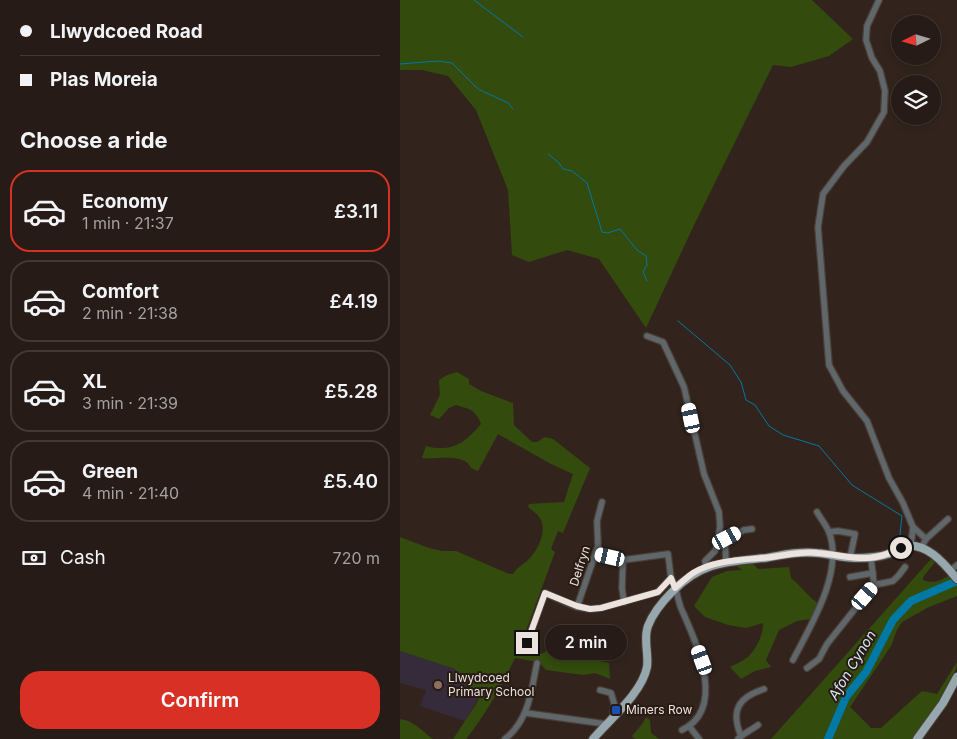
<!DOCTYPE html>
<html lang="en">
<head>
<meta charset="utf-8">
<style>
  :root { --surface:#261b16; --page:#2e241f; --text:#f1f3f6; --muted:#a4a1a1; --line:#423935; --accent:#d93025 }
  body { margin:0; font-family:Inter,sans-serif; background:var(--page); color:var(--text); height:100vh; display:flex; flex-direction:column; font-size:19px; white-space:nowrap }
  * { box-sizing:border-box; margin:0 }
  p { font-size:16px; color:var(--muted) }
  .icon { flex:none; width:28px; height:28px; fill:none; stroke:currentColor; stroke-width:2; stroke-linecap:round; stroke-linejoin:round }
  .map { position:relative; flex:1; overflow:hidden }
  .details { display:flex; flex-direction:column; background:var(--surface); width:400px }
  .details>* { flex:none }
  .top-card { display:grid; align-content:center; height:110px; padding:0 20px; background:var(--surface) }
  .needle { width:32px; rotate:265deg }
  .controls { position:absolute; left:491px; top:15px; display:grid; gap:10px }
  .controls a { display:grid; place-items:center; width:50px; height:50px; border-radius:50%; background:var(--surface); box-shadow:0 2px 8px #0003,0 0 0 1px var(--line); font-size:25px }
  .end { position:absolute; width:22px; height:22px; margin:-11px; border:6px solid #ece2de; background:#111; box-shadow:0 0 0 2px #111 }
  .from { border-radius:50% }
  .bubble { position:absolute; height:35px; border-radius:18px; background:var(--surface); box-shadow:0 2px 8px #0003,0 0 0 1px var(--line); font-size:16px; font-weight:600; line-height:35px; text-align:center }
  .car { position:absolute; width:15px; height:30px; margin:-15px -8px; border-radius:6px; box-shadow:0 0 4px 1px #0007; background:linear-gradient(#fff 24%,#345 0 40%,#fff 0 76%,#345 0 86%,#fff 0) }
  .top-card b { display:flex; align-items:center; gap:18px; height:48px; font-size:19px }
  .top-card b+b { border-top:1px solid var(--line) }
  .top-card i { width:12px; height:12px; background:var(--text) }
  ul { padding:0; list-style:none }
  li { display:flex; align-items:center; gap:15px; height:82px; margin:0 10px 8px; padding:0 10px; border:2px solid var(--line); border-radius:20px }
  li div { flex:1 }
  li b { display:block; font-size:19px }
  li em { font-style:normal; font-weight:600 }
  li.current { border-color:var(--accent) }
  li>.icon { width:45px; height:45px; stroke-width:1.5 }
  h2 { padding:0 20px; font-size:22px; line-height:60px }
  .pay { display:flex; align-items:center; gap:12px; height:55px; padding:0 20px; font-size:19px }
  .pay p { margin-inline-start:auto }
  .button { display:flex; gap:10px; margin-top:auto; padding:10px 20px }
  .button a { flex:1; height:58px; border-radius:20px; background:var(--accent); color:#fff; font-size:20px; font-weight:600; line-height:58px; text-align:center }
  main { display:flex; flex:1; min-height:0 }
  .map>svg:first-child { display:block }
</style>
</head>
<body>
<main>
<section class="details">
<div class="top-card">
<b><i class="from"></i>Llwydcoed Road</b>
<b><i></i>Plas Moreia</b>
</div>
<h2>Choose a ride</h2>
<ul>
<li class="current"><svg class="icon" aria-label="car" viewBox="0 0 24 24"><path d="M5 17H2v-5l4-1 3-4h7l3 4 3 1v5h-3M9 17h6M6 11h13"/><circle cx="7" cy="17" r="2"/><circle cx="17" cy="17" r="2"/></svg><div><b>Economy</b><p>1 min · 21:37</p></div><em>£3.11</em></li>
<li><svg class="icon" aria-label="car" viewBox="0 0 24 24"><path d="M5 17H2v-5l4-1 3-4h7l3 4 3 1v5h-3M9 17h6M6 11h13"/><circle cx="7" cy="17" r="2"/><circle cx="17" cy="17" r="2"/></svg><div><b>Comfort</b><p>2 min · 21:38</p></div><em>£4.19</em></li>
<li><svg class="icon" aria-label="car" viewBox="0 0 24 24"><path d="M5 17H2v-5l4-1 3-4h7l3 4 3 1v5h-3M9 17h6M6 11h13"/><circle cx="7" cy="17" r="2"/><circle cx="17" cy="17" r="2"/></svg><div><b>XL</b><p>3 min · 21:39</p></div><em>£5.28</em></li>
<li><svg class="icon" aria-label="car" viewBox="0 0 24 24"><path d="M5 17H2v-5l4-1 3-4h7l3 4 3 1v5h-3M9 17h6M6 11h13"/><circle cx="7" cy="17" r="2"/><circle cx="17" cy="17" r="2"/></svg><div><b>Green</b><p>4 min · 21:40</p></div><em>£5.40</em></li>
</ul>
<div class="pay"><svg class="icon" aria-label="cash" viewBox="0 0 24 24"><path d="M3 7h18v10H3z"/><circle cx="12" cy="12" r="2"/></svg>Cash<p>720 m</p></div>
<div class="button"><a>Confirm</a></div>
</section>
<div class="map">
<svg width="557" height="739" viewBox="0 0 557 739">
  <rect width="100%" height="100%" fill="#32241d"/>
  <polygon fill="#352b3a" points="0,651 55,669 62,682 69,688 83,691 65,721 20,706 26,690 0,683"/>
  <g fill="#334b0d">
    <polygon points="0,0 412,0 453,39 429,56 391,67 373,65 295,223 246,328 199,259 167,250 129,262 112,255 108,190 76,110 48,76 22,70 0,70"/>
    <path d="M 57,372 L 69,379 L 69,384 L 81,391 L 113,403 L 114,425 L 132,442 L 137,442 L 145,437 L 153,439 L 190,468 L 163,533 L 158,531 L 151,549 L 155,552 L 124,636 L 124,644 L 142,654 L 165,638 L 175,626 L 191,633 L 208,635 L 207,655 L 194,655 L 193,658 L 195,660 L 209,663 L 210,679 L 195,673 L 183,675 L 146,670 L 139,662 L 115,658 C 101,687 86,714 66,739 L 53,739 L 75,706 L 83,691 C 62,686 66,685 55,669 L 0,651 L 0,537 L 29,548 L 42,551 L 56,551 L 109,574 L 113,574 C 117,567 121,566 127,561 C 137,552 148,531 140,518 C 137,514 132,510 128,507 L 129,504 L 164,502 L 173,474 L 151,464 L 98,434 L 78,471 L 71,468 C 64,452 38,460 22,458 L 26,446 C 51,453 65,443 81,424 C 76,410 70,409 56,405 L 49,408 L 39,419 L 30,415 L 40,395 L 39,380 L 47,375 Z"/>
    <path d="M 531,559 L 535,562 L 523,577 L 523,580 C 532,584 543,581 550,574 L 557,584 L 557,596 L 529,607 L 502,622 L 497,630 L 491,646 L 450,707 L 471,728 L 481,728 L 522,691 L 537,694 L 557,662 C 557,681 525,723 513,739 L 371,739 Z"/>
    <path d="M 352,562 L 358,569 L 389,567 L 391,578 C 401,586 407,596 418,603 L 411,619 L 397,621 L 379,630 L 366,660 L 371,667 L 355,671 L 341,679 L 330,667 C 336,664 343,661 348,657 C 356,650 364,633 363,623 L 346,628 L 328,625 L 305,617 L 294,606 L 312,577 L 327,571 L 342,570 L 334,564 Z"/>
    <polygon points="246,717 250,720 251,733 259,739 235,739 232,736 243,723"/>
    <path d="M 0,719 C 14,721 22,731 33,739 L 0,739 Z"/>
  </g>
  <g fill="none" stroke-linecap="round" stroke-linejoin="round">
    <g stroke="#0079a6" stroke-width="1">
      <polyline points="74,0 123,37"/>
      <polyline points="0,64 38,61 52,63 78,89 108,103 113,109"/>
      <polyline points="148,154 159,163 163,169 172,171 187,183 202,232 208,233 220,229 237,250 246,256 247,265 243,272 247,281"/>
      <polyline points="278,321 330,365 341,382 346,400 355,405 369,426 383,435 419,446 452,485 502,516 500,534 503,539"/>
    </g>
    <polyline stroke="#0079a6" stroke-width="8" points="428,739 446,697 466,672 493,620 511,601 557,581"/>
    <g stroke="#4c3f38" stroke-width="8">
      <g id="minor">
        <polyline points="479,0 467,26 466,40 472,58 480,71 485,91 484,112 467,142 444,166 423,194 418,227 429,365 443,391 467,421 489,478 503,503 513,527 511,545"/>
        <polyline points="247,336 263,342 284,387 304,474 319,512 320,527 317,545 315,551 305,561 306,567"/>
        <polyline points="513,527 526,539 521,548"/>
        <polyline points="429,532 438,531 455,534 450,558"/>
        <polyline points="526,539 548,519"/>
        <polyline points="196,554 223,560 268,554 271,578"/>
        <polyline points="471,558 474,585"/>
        <polyline points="223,560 222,588 224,602"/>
        <polyline points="326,562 325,541 344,530 352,529"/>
        <polyline points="550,571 557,565"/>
        <polyline points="450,577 473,573"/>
        <polyline points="177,607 198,546 197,521 202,502"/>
        <path d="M 127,643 L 145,593 L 177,607 L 190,609 L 201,608 L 258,592 L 271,578 C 277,587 277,598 281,608 C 295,640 328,708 282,730"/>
        <path d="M 393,660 C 411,625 444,572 429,532 C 426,525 421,519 417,512"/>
        <polyline points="407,668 419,659 427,644 474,585 493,581 499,575 505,567"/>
        <polyline points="200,690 211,693 214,703 213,718"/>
        <polyline points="126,713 206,724"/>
        <polyline points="289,726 299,739"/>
        <path d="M 341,736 C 330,710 339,697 364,689"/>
        <path d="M 105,739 C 129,720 131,692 137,663"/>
        <path d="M 338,739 C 341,735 353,729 358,725"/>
      </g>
    </g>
    <g stroke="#4c3f38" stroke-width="10">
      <g id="major">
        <path d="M 193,739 C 210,719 242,693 247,667 C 249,653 243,639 248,626 C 253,613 262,602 272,592 C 301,562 325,562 365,558 C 382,555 400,551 417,553 C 430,554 442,558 455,558 C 466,558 477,558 488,554 C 493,552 497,549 502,547 C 525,540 544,563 557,579"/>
        <polyline points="517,739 543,703 557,677"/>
      </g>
    </g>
    <use href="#minor" stroke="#5f676a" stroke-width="5.5"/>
    <use href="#major" stroke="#96a7ad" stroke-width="8"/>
  </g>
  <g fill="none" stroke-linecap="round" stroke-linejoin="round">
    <path stroke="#ece2de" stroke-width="6" d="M 127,643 L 145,593 L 177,606 L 190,609 L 201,608 L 258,592 L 271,578 L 275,588 C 281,583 287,577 293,573 C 315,559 347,560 372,557 C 387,555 403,551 418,553 C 452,556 468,565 501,548"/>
  </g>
  <circle fill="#8d6e63" stroke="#281b14" stroke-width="2" cx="38" cy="685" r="5"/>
  <rect fill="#1a4fb4" stroke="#281b14" stroke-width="2" x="211" y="705" width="10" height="10" rx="2.5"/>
  <g text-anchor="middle" stroke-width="4" stroke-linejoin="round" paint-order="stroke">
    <g font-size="12" fill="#ece2de" stroke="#281b14">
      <text transform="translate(180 566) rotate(-72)" y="4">Delfryn</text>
    </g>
    <g font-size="12" fill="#ece2de" stroke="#281b14" text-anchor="start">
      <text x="48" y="682">Llwydcoed<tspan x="48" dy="14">Primary School</tspan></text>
      <text x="226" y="714">Miners Row</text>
    </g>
    <g font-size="14" font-style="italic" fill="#d1e6f3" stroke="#281b14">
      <text transform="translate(452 665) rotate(-59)" y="5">Afon Cynon</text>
    </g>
  </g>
</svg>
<div class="controls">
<a><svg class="needle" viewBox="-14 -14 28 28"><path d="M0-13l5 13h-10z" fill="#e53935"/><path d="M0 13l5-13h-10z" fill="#a4a1a1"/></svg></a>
<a><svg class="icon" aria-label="layers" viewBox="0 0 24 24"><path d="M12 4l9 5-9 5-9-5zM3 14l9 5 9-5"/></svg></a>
</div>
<i class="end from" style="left:501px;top:548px"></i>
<i class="end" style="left:127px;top:643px"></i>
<div class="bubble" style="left:145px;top:625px;width:82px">2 min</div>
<i class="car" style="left:291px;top:418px;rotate:348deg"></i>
<i class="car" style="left:327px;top:538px;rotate:62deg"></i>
<i class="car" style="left:210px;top:557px;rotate:283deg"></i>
<i class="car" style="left:465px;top:596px;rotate:41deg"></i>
<i class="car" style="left:302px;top:660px;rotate:340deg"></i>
</div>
</main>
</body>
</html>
